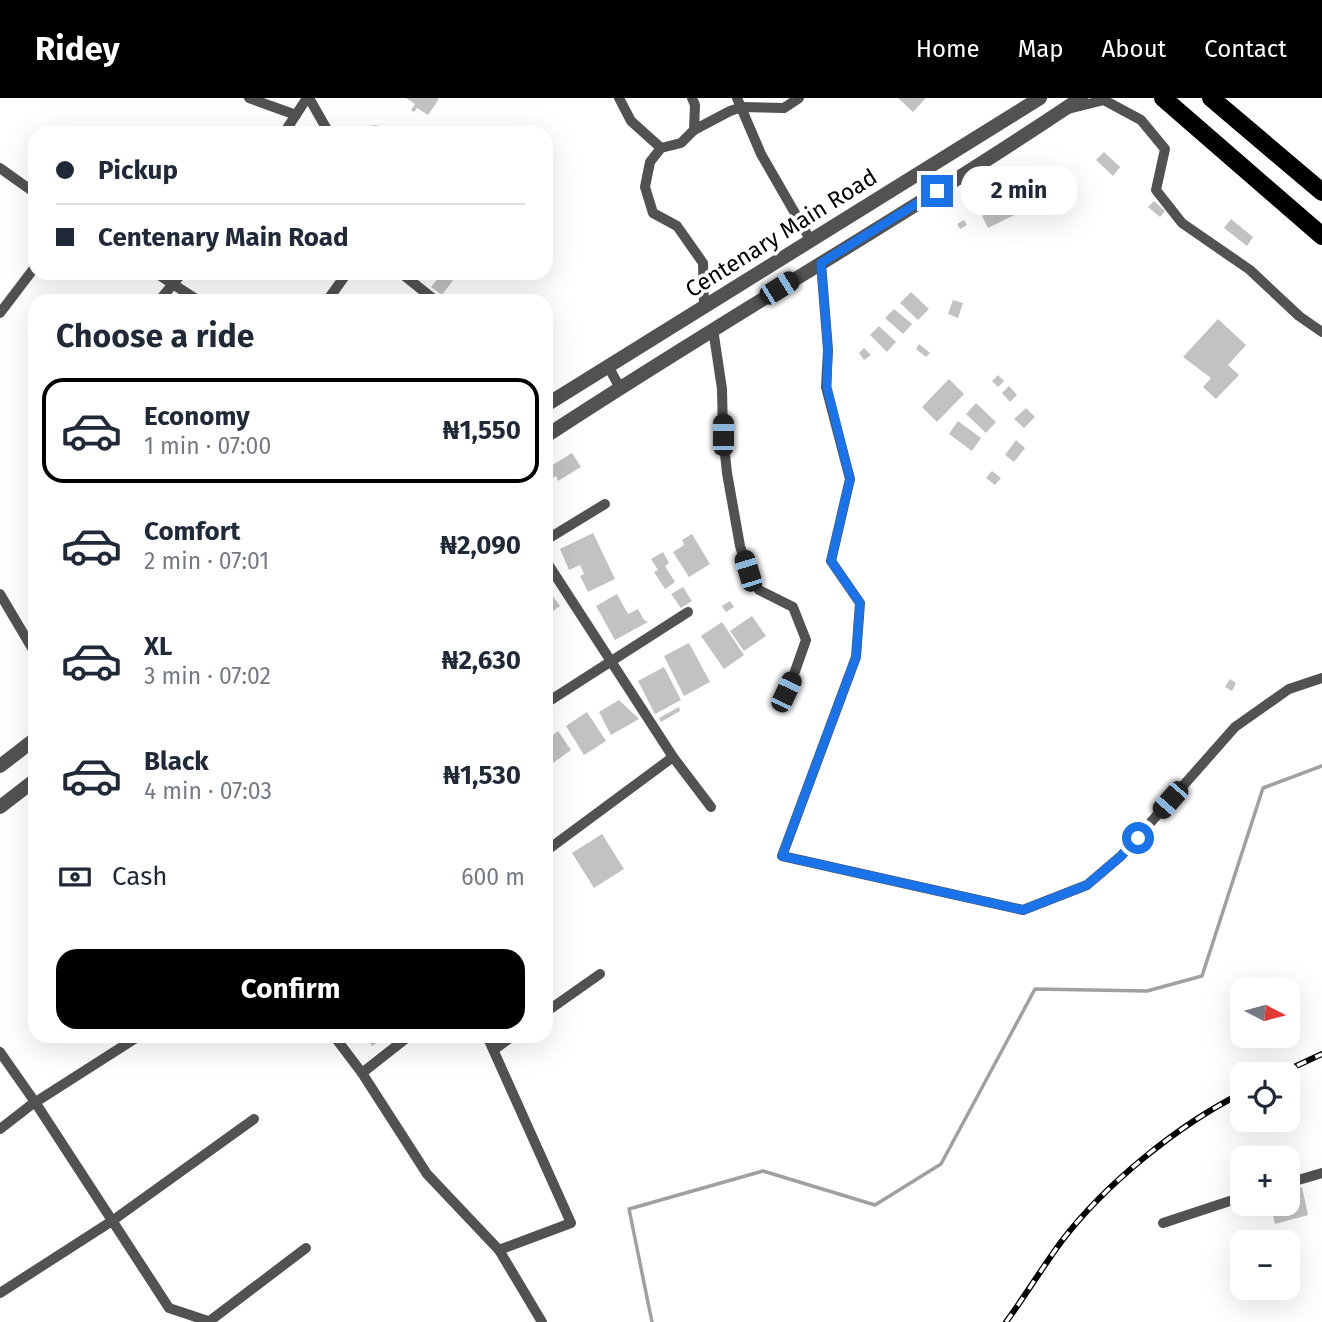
<!DOCTYPE html>
<html lang="en">
<head>
<meta charset="utf-8">
<style>
  :root { --surface:#fff; --page:#f6f6f7; --text:#1f2937; --muted:#747a83; --line:#e0e1e3; --accent:#000 }
  body { margin:0; font-family:"Fira Sans",sans-serif; background:var(--page); color:var(--text); height:100vh; display:flex; flex-direction:column; font-size:26px; white-space:nowrap }
  * { box-sizing:border-box; margin:0 }
  p { font-size:23px; color:var(--muted) }
  .icon { flex:none; width:38px; height:38px; fill:none; stroke:currentColor; stroke-width:2; stroke-linecap:round; stroke-linejoin:round }
  .map { position:relative; flex:1; overflow:hidden }
  .drawer { position:absolute; left:28px; top:196px; width:525px; height:749px; display:flex; flex-direction:column; background:var(--surface); border-radius:21px; box-shadow:0 7px 28px #0002 }
  .drawer>* { flex:none }
  .guide { position:absolute; left:28px; top:28px; width:525px; height:154px; border-radius:21px; box-shadow:0 7px 28px #0002; display:grid; align-content:center; height:154px; padding:0 28px; background:var(--surface) }
  .needle { width:46px; rotate:96deg }
  .controls { position:absolute; left:1230px; top:880px; display:grid; gap:14px }
  .controls a { display:grid; place-items:center; width:70px; height:70px; border-radius:14px; background:var(--surface); box-shadow:0 7px 28px #0002; font-size:35px }
  .end { position:absolute; width:32px; height:32px; margin:-16px; border:9px solid #1a73e8; background:#fff; box-shadow:0 0 0 4px #fff }
  .from { border-radius:50% }
  .bubble { position:absolute; height:49px; border-radius:21px; background:var(--surface); box-shadow:0 7px 28px #0002; font-size:23px; font-weight:700; line-height:49px; text-align:center }
  .car { position:absolute; width:21px; height:42px; margin:-21px -10px; border-radius:9px; box-shadow:0 0 5px 2px #0007; background:linear-gradient(#222 24%,#8ab4d8 0 40%,#222 0 76%,#8ab4d8 0 86%,#222 0) }
  .guide b { display:flex; align-items:center; gap:24px; height:66px; font-size:26px }
  .guide b+b { border-top:2px solid var(--line) }
  .guide i { width:18px; height:18px; background:var(--text) }
  ul { padding:0; list-style:none }
  li { display:flex; align-items:center; gap:21px; height:105px; margin:0 14px 10px; padding:0 14px; border:4px solid transparent; border-radius:21px }
  li div { flex:1 }
  li b { display:block; font-size:26px }
  li em { font-style:normal; font-weight:700 }
  li.on { border-color:var(--accent) }
  li>.icon { width:63px; height:63px; stroke-width:1.5 }
  h2 { padding:0 28px; font-size:32px; line-height:84px }
  .pay { display:flex; align-items:center; gap:18px; height:77px; padding:0 28px; font-size:26px }
  .pay p { margin-inline-start:auto }
  .cta { display:flex; gap:14px; margin-top:auto; padding:14px 28px }
  .cta a { flex:1; height:80px; border-radius:21px; background:var(--accent); color:#fff; font-size:28px; font-weight:700; line-height:80px; text-align:center }
  header { display:flex; align-items:center; gap:42px; box-sizing:border-box; height:98px; padding:0 35px; background:var(--accent); color:#fff }
  header strong { font-size:33px }
  nav { display:flex; gap:38px; margin-inline-start:auto; font-size:24px }
  .map>svg:first-child { display:block }
</style>
</head>
<body>
<header>
<strong>Ridey</strong>
<nav><a>Home</a><a>Map</a><a>About</a><a>Contact</a></nav>
</header>
<div class="map">
<svg width="1322" height="1224" viewBox="0 0 1322 1224">
  <rect width="100%" height="100%" fill="#fff"/>
  <g fill="none" stroke-linecap="round" stroke-linejoin="round">
    <polyline stroke="#a0a0a0" stroke-width="3.5" points="652,1224 629,1111 763,1073 875,1107 941,1066 1035,891 1147,893 1202,878 1263,690 1322,668"/>
  </g>
  <g fill="#c2c2c2">
    <polygon points="406,0 437,0 439,1 428,17 417,10 414,14 411,12 415,6"/>
    <polygon points="898,0 926,0 913,14"/>
    <polygon points="372,27 381,28 380,35 371,35"/>
    <polygon points="1104,54 1120,69 1113,78 1096,62"/>
    <polygon points="1042,88 1049,100 988,130 982,118"/>
    <polygon points="1154,103 1165,113 1160,119 1148,109"/>
    <polygon points="1231,121 1253,139 1247,148 1224,130"/>
    <polygon points="964,122 967,127 960,131 957,126"/>
    <polygon points="442,175 446,175 454,181 442,197 431,189"/>
    <polygon points="911,194 929,211 918,222 900,205"/>
    <polygon points="953,202 963,205 958,220 948,216"/>
    <polygon points="894,211 912,226 903,236 885,220"/>
    <polygon points="1218,221 1246,247 1228,267 1239,277 1216,301 1203,289 1211,280 1183,259"/>
    <polygon points="879,228 896,244 887,254 870,237"/>
    <polygon points="919,246 930,255 926,259 916,251"/>
    <polygon points="864,250 871,257 864,262 859,255"/>
    <polygon points="998,277 1004,283 998,289 992,283"/>
    <polygon points="949,281 964,296 937,324 922,309"/>
    <polygon points="1009,288 1017,297 1010,304 1002,295"/>
    <polygon points="976,305 996,324 986,335 966,316"/>
    <polygon points="1026,310 1035,319 1024,330 1014,321"/>
    <polygon points="958,323 981,340 972,353 949,336"/>
    <polygon points="1016,342 1025,350 1014,364 1005,357"/>
    <polygon points="572,355 581,369 558,383 556,378 546,385 546,371"/>
    <polygon points="992,373 1001,380 995,387 986,380"/>
    <polygon points="593,435 615,481 588,494 580,478 584,476 580,467 569,472 560,451"/>
    <polygon points="692,436 710,466 689,479 673,454 684,447 682,442"/>
    <polygon points="663,454 669,465 665,468 675,484 665,491 654,474 658,472 651,461"/>
    <polygon points="546,489 560,508 546,518"/>
    <polygon points="683,489 692,503 681,510 671,496"/>
    <polygon points="617,496 628,516 638,511 644,522 648,524 615,542 596,508"/>
    <polygon points="730,503 734,509 726,514 722,508"/>
    <polygon points="752,518 766,538 744,553 730,533"/>
    <polygon points="722,524 744,557 724,571 701,538"/>
    <polygon points="689,545 710,584 684,598 664,558"/>
    <polygon points="664,569 681,602 655,616 638,583"/>
    <polygon points="1230,581 1236,585 1232,593 1225,589"/>
    <polygon points="619,602 639,621 611,637 599,614"/>
    <polygon points="679,609 680,613 661,624 659,620"/>
    <polygon points="587,614 606,643 584,657 566,628"/>
    <polygon points="558,633 571,652 546,670 546,642"/>
    <polygon points="602,736 624,771 594,790 572,755"/>
    <polygon points="366,938 386,938 372,948"/>
    <polygon points="1302,1089 1308,1117 1275,1126 1270,1106 1288,1106 1288,1093"/>
  </g>
  <g fill="none" stroke-linecap="round" stroke-linejoin="round">
    <g stroke="#525252" stroke-width="10">
      <polyline points="249,0 296,17"/>
      <polyline points="309,0 329,35"/>
      <polyline points="619,0 631,23 661,50"/>
      <polyline points="692,0 695,7 694,32 681,45 661,50 650,64 645,89 653,115 677,128 703,165 704,209"/>
      <polyline points="737,0 761,56 811,143"/>
      <polyline points="1068,11 1104,2 1141,22 1165,51 1156,92 1182,125 1250,172 1299,218 1322,234"/>
      <polyline points="694,32 730,13 742,9 784,10 799,0"/>
      <polyline points="284,35 307,0"/>
      <polyline points="0,70 35,95"/>
      <polyline points="821,165 828,252 826,289 850,381 831,463 860,505 856,559 782,758 1023,812 1087,787 1121,758 1235,629 1289,591 1322,580"/>
      <polyline points="156,175 199,203"/>
      <polyline points="401,175 436,203"/>
      <polyline points="159,203 182,175"/>
      <polyline points="327,203 347,175"/>
      <polyline points="0,215 35,169"/>
      <polyline points="713,231 722,291 723,337 727,375 740,448 748,473 759,492 793,509 806,542 793,579 780,608"/>
      <polyline points="608,268 620,290"/>
      <polyline points="546,442 605,406"/>
      <polyline points="546,463 673,659 711,709"/>
      <polyline points="0,496 35,555"/>
      <polyline points="546,605 688,514"/>
      <polyline points="546,753 673,659"/>
      <polyline points="546,914 600,876"/>
      <polyline points="334,938 362,975 427,1076 499,1152 542,1224"/>
      <polyline points="487,938 571,1125 499,1152"/>
      <polyline points="495,951 513,938"/>
      <polyline points="0,954 35,1004 169,1210 211,1224"/>
      <polyline points="362,975 409,938"/>
      <polyline points="0,1031 31,1007 139,938"/>
      <polyline points="1288,1085 1322,1075"/>
      <polyline points="1163,1125 1242,1099"/>
      <polyline points="0,1195 112,1123 254,1021"/>
      <polyline points="211,1222 306,1150"/>
    </g>
    <g stroke="#525252" stroke-width="14">
      <polyline points="546,307 1040,0"/>
      <path d="M 546,338 C 722,222 906,118 1081,0"/>
      <polyline points="0,668 35,641"/>
      <polyline points="0,709 35,682"/>
    </g>
    <g stroke="#000" stroke-width="18">
      <polyline points="1163,0 1322,138"/>
      <polyline points="1211,0 1322,94"/>
    </g>
    <g stroke="#000" stroke-width="6">
      <g id="rail">
        <polyline points="1279,976 1322,956"/>
        <path d="M 1006,1224 C 1025,1198 1042,1170 1061,1144 C 1105,1086 1178,1027 1242,995"/>
      </g>
    </g>
    <use href="#rail" stroke="#fff" stroke-width="3.5" stroke-dasharray="10" stroke-linecap="butt"/>
  </g>
  <g fill="none" stroke-linecap="round" stroke-linejoin="round">
    <polyline stroke="#1a73e8" stroke-width="9" points="937,93 821,165 828,252 827,289 850,381 831,463 860,505 856,559 782,758 1023,812 1087,787 1121,758 1138,740"/>
  </g>
  <g text-anchor="middle" stroke-width="7" stroke-linejoin="round" paint-order="stroke">
    <g font-size="23" fill="#000" stroke="#fff">
      <text transform="translate(781 135) rotate(-32)" y="8">Centenary Main Road</text>
    </g>
  </g>
</svg>
<div class="controls">
<a><svg class="needle" viewBox="-14 -14 28 28"><path d="M0-13l5 13h-10z" fill="#e53935"/><path d="M0 13l5-13h-10z" fill="#747a83"/></svg></a>
<a><svg class="icon" aria-label="locate" viewBox="0 0 24 24"><circle cx="12" cy="12" r="6"/><path d="M12 2v4M12 18v4M2 12h4M18 12h4"/></svg></a>
<a>+</a>
<a>−</a>
</div>
<i class="end from" style="left:1138px;top:740px"></i>
<i class="end" style="left:937px;top:93px"></i>
<div class="bubble" style="left:961px;top:68px;width:116px">2 min</div>
<i class="car" style="left:779px;top:190px;rotate:58deg"></i>
<i class="car" style="left:723px;top:337px;rotate:0deg"></i>
<i class="car" style="left:748px;top:473px;rotate:343deg"></i>
<i class="car" style="left:786px;top:594px;rotate:25deg"></i>
<i class="car" style="left:1170px;top:702px;rotate:221deg"></i>
<div class="guide">
<b><i class="from"></i>Pickup</b>
<b><i></i>Centenary Main Road</b>
</div>
<section class="drawer">
<h2>Choose a ride</h2>
<ul>
<li class="on"><svg class="icon" aria-label="car" viewBox="0 0 24 24"><path d="M5 17H2v-5l4-1 3-4h7l3 4 3 1v5h-3M9 17h6M6 11h13"/><circle cx="7" cy="17" r="2"/><circle cx="17" cy="17" r="2"/></svg><div><b>Economy</b><p>1 min · 07:00</p></div><em>₦1,550</em></li>
<li><svg class="icon" aria-label="car" viewBox="0 0 24 24"><path d="M5 17H2v-5l4-1 3-4h7l3 4 3 1v5h-3M9 17h6M6 11h13"/><circle cx="7" cy="17" r="2"/><circle cx="17" cy="17" r="2"/></svg><div><b>Comfort</b><p>2 min · 07:01</p></div><em>₦2,090</em></li>
<li><svg class="icon" aria-label="car" viewBox="0 0 24 24"><path d="M5 17H2v-5l4-1 3-4h7l3 4 3 1v5h-3M9 17h6M6 11h13"/><circle cx="7" cy="17" r="2"/><circle cx="17" cy="17" r="2"/></svg><div><b>XL</b><p>3 min · 07:02</p></div><em>₦2,630</em></li>
<li><svg class="icon" aria-label="car" viewBox="0 0 24 24"><path d="M5 17H2v-5l4-1 3-4h7l3 4 3 1v5h-3M9 17h6M6 11h13"/><circle cx="7" cy="17" r="2"/><circle cx="17" cy="17" r="2"/></svg><div><b>Black</b><p>4 min · 07:03</p></div><em>₦1,530</em></li>
</ul>
<div class="pay"><svg class="icon" aria-label="cash" viewBox="0 0 24 24"><path d="M3 7h18v10H3z"/><circle cx="12" cy="12" r="2"/></svg>Cash<p>600 m</p></div>
<div class="cta"><a>Confirm</a></div>
</section>
</div>
</body>
</html>
